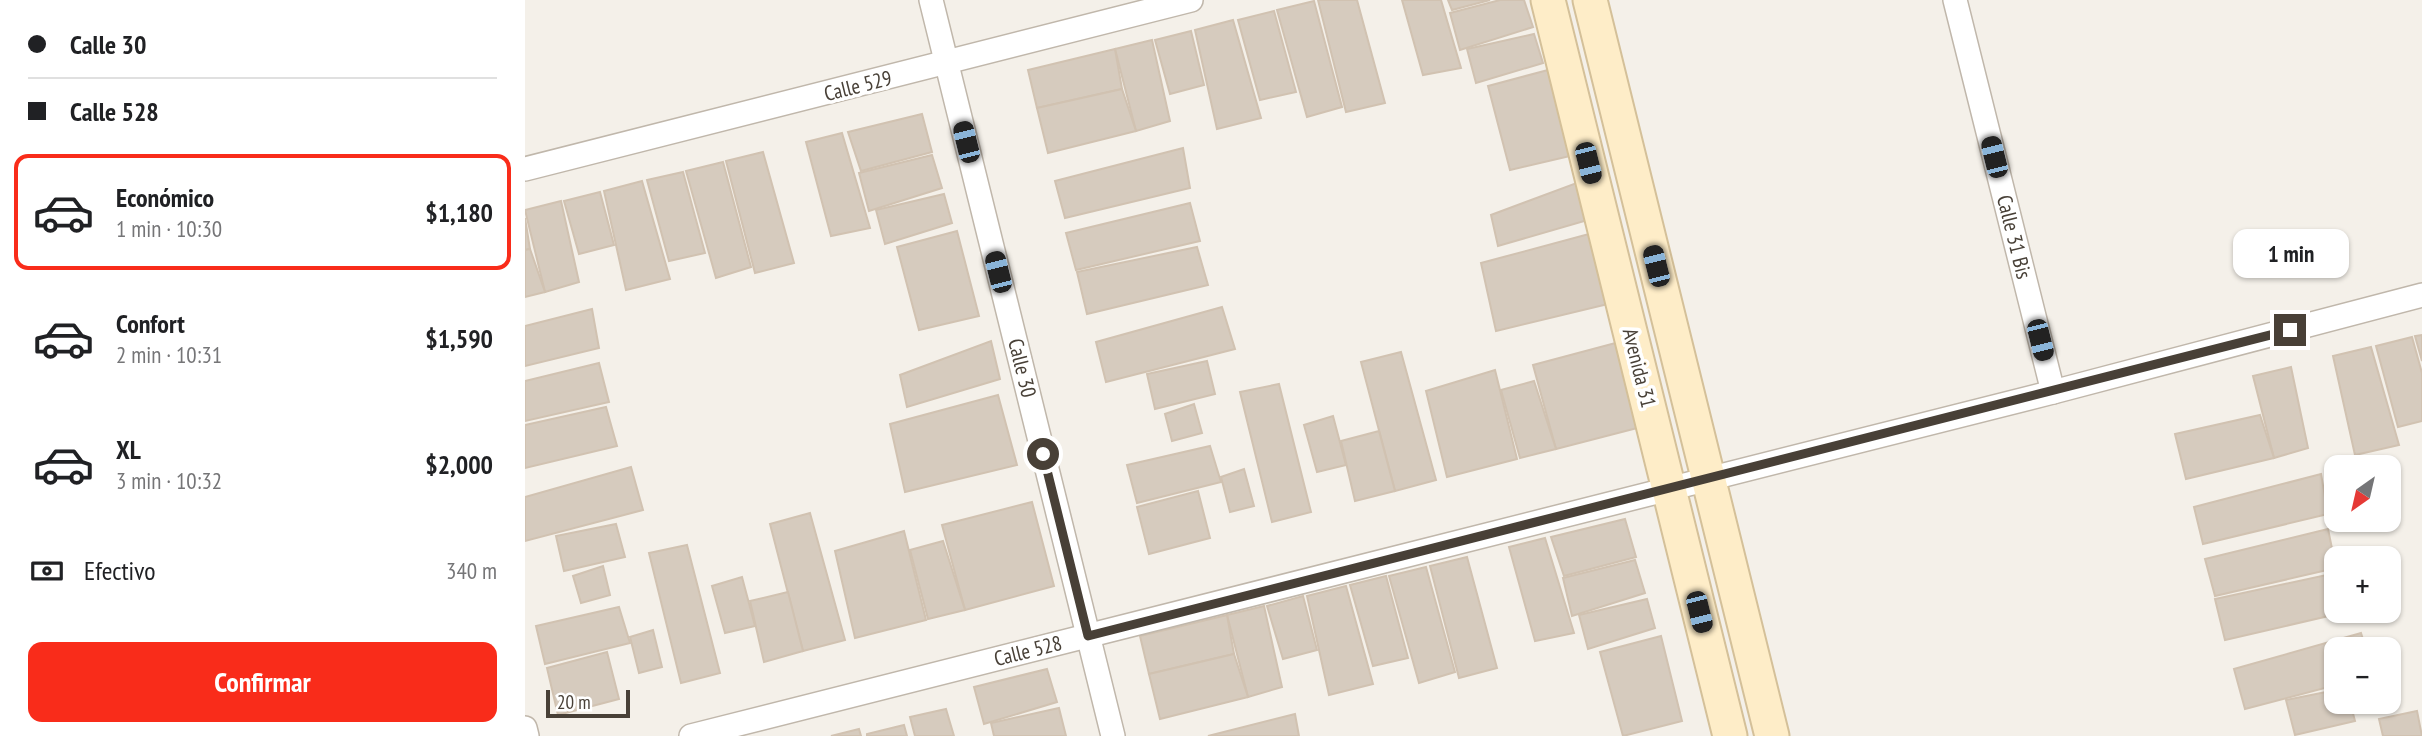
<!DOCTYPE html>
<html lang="es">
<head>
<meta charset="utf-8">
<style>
  :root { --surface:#fff; --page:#f2f2f2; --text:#202124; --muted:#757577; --line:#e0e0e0; --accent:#f92c1a }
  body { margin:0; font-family:"PT Sans Narrow",sans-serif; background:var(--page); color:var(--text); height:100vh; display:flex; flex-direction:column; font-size:26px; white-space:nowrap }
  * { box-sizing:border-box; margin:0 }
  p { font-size:23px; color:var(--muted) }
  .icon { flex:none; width:38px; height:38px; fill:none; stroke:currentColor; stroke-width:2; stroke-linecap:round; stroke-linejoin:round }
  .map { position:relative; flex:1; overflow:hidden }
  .side { display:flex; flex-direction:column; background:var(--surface); width:525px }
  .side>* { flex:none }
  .guide { display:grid; align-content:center; height:154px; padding:0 28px; background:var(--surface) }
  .needle { width:46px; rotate:214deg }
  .tools { position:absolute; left:1799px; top:455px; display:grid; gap:14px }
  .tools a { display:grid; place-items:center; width:77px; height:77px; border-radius:14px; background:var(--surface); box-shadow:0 2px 5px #0004; font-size:35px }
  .scale { position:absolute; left:21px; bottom:18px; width:84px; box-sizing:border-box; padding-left:7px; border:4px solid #484037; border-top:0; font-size:19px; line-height:24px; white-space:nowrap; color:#484037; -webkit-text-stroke:5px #fff; paint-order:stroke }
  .end { position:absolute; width:32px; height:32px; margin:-16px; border:9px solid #484037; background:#fff; box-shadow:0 0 0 4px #fff }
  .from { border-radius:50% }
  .bubble { position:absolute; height:49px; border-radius:14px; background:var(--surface); box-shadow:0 2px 5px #0004; font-size:23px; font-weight:700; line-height:49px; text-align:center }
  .car { position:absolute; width:21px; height:42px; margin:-21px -10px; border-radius:9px; box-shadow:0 0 5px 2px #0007; background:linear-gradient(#222 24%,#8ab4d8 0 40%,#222 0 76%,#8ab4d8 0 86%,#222 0) }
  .guide b { display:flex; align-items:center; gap:24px; height:66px; font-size:26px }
  .guide b+b { border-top:2px solid var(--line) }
  .guide i { width:18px; height:18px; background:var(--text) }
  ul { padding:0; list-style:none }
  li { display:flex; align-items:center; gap:21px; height:116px; margin:0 14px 10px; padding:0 14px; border:4px solid transparent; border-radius:14px }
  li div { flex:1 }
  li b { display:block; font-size:26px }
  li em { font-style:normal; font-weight:700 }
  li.selected { border-color:var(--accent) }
  li>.icon { width:63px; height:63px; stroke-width:1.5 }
  .pay { display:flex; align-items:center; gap:18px; height:77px; padding:0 28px; font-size:26px }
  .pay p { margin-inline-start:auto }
  .button { display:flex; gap:14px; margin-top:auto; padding:14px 28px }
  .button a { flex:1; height:80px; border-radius:14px; background:var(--accent); color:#fff; font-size:28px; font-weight:700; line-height:80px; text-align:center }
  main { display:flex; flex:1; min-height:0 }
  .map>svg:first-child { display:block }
</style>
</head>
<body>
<main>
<section class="side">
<div class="guide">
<b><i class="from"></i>Calle 30</b>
<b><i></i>Calle 528</b>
</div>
<ul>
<li class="selected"><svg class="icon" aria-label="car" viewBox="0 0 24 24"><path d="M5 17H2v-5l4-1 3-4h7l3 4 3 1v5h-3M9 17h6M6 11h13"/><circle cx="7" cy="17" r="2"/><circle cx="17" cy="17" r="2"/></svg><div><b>Económico</b><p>1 min · 10:30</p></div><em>$1,180</em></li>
<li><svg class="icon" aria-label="car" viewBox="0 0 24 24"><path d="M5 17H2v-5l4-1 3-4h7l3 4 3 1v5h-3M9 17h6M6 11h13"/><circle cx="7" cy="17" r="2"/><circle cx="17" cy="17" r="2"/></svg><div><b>Confort</b><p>2 min · 10:31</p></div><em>$1,590</em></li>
<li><svg class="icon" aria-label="car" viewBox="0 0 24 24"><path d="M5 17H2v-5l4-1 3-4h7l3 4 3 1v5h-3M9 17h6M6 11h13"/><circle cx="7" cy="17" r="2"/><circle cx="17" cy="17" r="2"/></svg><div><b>XL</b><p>3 min · 10:32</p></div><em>$2,000</em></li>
</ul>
<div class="pay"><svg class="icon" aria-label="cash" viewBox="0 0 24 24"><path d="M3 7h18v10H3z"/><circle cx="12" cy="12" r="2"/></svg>Efectivo<p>340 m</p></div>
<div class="button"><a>Confirmar</a></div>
</section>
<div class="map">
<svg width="1897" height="736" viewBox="0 0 1897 736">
  <rect width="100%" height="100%" fill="#f4f0e9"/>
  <g fill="#d6cbbe" stroke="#d1c2b1" stroke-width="2">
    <polygon points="793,0 832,0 860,103 821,112"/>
    <polygon points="877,0 916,0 936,68 898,75"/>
    <polygon points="923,0 965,0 927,10"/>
    <polygon points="975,0 999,0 1008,27 935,50 925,13"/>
    <polygon points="789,1 817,107 782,117 752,10"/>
    <polygon points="749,11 771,92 735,100 713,20"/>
    <polygon points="708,20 736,118 692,129 670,30"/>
    <polygon points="666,31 679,85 645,94 630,40"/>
    <polygon points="1009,34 1018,63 951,83 942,49"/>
    <polygon points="627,40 645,121 611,131 590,49"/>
    <polygon points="590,49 597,89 512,108 503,70"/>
    <polygon points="1023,70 1045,156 985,170 963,86"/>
    <polygon points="597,89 611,131 523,153 512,108"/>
    <polygon points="397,114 407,152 336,171 323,132"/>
    <polygon points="317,133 345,228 306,236 281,142"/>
    <polygon points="658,148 665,188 540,218 530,181"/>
    <polygon points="238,152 269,263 230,273 201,161"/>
    <polygon points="407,155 417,188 344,211 334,173"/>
    <polygon points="198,162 226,267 191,278 161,171"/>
    <polygon points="158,172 180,253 144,261 122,180"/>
    <polygon points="117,181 145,279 101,290 79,191"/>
    <polygon points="1057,181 1066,219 973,246 966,215"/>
    <polygon points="75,192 89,245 54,254 39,201"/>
    <polygon points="419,194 427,223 360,244 351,210"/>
    <polygon points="36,201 54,282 20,292 0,210"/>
    <polygon points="665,203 675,241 551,270 541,233"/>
    <polygon points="0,218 5,249 0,250"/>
    <polygon points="432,231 454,316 394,330 372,247"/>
    <polygon points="1064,234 1083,304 971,331 956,263"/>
    <polygon points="672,247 683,285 562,314 552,272"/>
    <polygon points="5,249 20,292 0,297 0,250"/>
    <polygon points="697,307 710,349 581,382 571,342"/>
    <polygon points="67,309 74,348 0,366 0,326"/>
    <polygon points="1897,335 1897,361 1890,336"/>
    <polygon points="1887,337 1897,373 1897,421 1873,427 1851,346"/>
    <polygon points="466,341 475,379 382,407 375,375"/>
    <polygon points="1098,341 1120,426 1031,449 1008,365"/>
    <polygon points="1846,347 1874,445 1830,455 1808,356"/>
    <polygon points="876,352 911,480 870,491 836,362"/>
    <polygon points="682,361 690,394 630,409 622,374"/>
    <polygon points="74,363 84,402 0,421 0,381"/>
    <polygon points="1766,367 1783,448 1749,458 1728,376"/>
    <polygon points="970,370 992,459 922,477 901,391"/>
    <polygon points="1009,381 1031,449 995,458 976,390"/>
    <polygon points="754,384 786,512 747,522 715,392"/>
    <polygon points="473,395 492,465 380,492 365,424"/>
    <polygon points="669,404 677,433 647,441 640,414"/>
    <polygon points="81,407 92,446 0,468 0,425"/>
    <polygon points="1735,415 1749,458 1661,479 1650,434"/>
    <polygon points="808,416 821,465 792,472 779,425"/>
    <polygon points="854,431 870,491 830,501 816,441"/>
    <polygon points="685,446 696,482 612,503 602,465"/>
    <polygon points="106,467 118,510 0,541 0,497"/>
    <polygon points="719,469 729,506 705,512 696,477"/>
    <polygon points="1796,474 1803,514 1678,544 1669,507"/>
    <polygon points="673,491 685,538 624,554 612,507"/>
    <polygon points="507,502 529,586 440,610 417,525"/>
    <polygon points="285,513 320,640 278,651 245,524"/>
    <polygon points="1100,519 1111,557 1039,576 1026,537"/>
    <polygon points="91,524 100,557 39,571 31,536"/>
    <polygon points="1803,529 1811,568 1690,596 1680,559"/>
    <polygon points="379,531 401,620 330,638 310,551"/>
    <polygon points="1020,538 1049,633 1010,641 984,547"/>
    <polygon points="418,541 440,610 403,619 385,550"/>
    <polygon points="162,545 195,673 156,683 124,553"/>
    <polygon points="942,557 972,668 934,678 905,566"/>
    <polygon points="1110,560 1120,593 1047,616 1038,578"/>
    <polygon points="78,566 85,595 56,603 48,576"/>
    <polygon points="901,567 930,672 894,683 864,576"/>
    <polygon points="1811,573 1811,611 1821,612 1700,640 1690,599"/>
    <polygon points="861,576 883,658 848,666 825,585"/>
    <polygon points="217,577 230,626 200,633 187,586"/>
    <polygon points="821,586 848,684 804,695 782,596"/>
    <polygon points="263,592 278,651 239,662 225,601"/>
    <polygon points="778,596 792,650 758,659 742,606"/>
    <polygon points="1122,599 1130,628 1063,649 1054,615"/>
    <polygon points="739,606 757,687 723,697 702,615"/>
    <polygon points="94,607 105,643 20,664 11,626"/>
    <polygon points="702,615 709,654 624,674 615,636"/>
    <polygon points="128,630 137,667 114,673 105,637"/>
    <polygon points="1836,633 1841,649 1811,649 1811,685 1720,709 1709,669"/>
    <polygon points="1136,636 1157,721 1098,736 1075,652"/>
    <polygon points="82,652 94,699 33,715 22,668"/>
    <polygon points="709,654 723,697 635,719 624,674"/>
    <polygon points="522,669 532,702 459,724 449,687"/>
    <polygon points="1811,690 1811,702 1825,702 1830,721 1770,735 1761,700"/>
    <polygon points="534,708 541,736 469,736 466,723"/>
    <polygon points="421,709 429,736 390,736 385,717"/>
    <polygon points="1892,711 1897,736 1858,736 1854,719"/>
    <polygon points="770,714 774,736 683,736"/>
    <polygon points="379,725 382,736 342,736 342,734"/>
    <polygon points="334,729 336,736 306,736"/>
  </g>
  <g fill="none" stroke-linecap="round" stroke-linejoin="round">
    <g stroke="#c0b7ab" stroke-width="26">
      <g id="street">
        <polyline points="406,0 588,736"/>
        <polyline points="1430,0 1528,392"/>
        <polyline points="0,169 666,0"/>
        <polyline points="0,728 2,736"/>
        <polyline points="166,736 1528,392 1897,295"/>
      </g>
    </g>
    <g stroke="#d4c099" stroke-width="37">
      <g id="secondary">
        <polyline points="1023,0 1205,736"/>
        <polyline points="1065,0 1247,736"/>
      </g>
    </g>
    <use href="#street" stroke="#fff" stroke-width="23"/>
    <use href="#secondary" stroke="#feedc8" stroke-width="33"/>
  </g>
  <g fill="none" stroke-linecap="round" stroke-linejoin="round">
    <polyline stroke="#484037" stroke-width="9" points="518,454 563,636 1765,330"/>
  </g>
  <g text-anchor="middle" stroke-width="7" stroke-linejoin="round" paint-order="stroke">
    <g font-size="21" fill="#484037" stroke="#fff">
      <text transform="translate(333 86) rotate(-14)" y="7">Calle 529</text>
      <text transform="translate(1489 237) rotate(76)" y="7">Calle 31 Bis</text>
      <text transform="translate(497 368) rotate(76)" y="7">Calle 30</text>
      <text transform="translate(1114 368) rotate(76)" y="7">Avenida 31</text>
      <text transform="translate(503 651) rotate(-14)" y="7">Calle 528</text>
    </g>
  </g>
</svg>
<div class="tools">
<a><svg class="needle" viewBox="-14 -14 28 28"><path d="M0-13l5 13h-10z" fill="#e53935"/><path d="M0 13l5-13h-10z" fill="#757577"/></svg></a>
<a>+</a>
<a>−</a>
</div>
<div class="scale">20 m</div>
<i class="end from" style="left:518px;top:454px"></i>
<i class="end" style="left:1765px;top:330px"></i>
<div class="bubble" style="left:1708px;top:229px;width:116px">1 min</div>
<i class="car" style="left:441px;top:142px;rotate:346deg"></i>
<i class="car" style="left:1469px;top:157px;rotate:346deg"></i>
<i class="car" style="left:1063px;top:163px;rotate:166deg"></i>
<i class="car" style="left:1131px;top:266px;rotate:346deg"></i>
<i class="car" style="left:473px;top:272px;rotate:346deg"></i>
<i class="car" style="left:1515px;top:340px;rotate:166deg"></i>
<i class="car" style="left:1174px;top:612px;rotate:166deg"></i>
</div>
</main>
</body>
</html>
